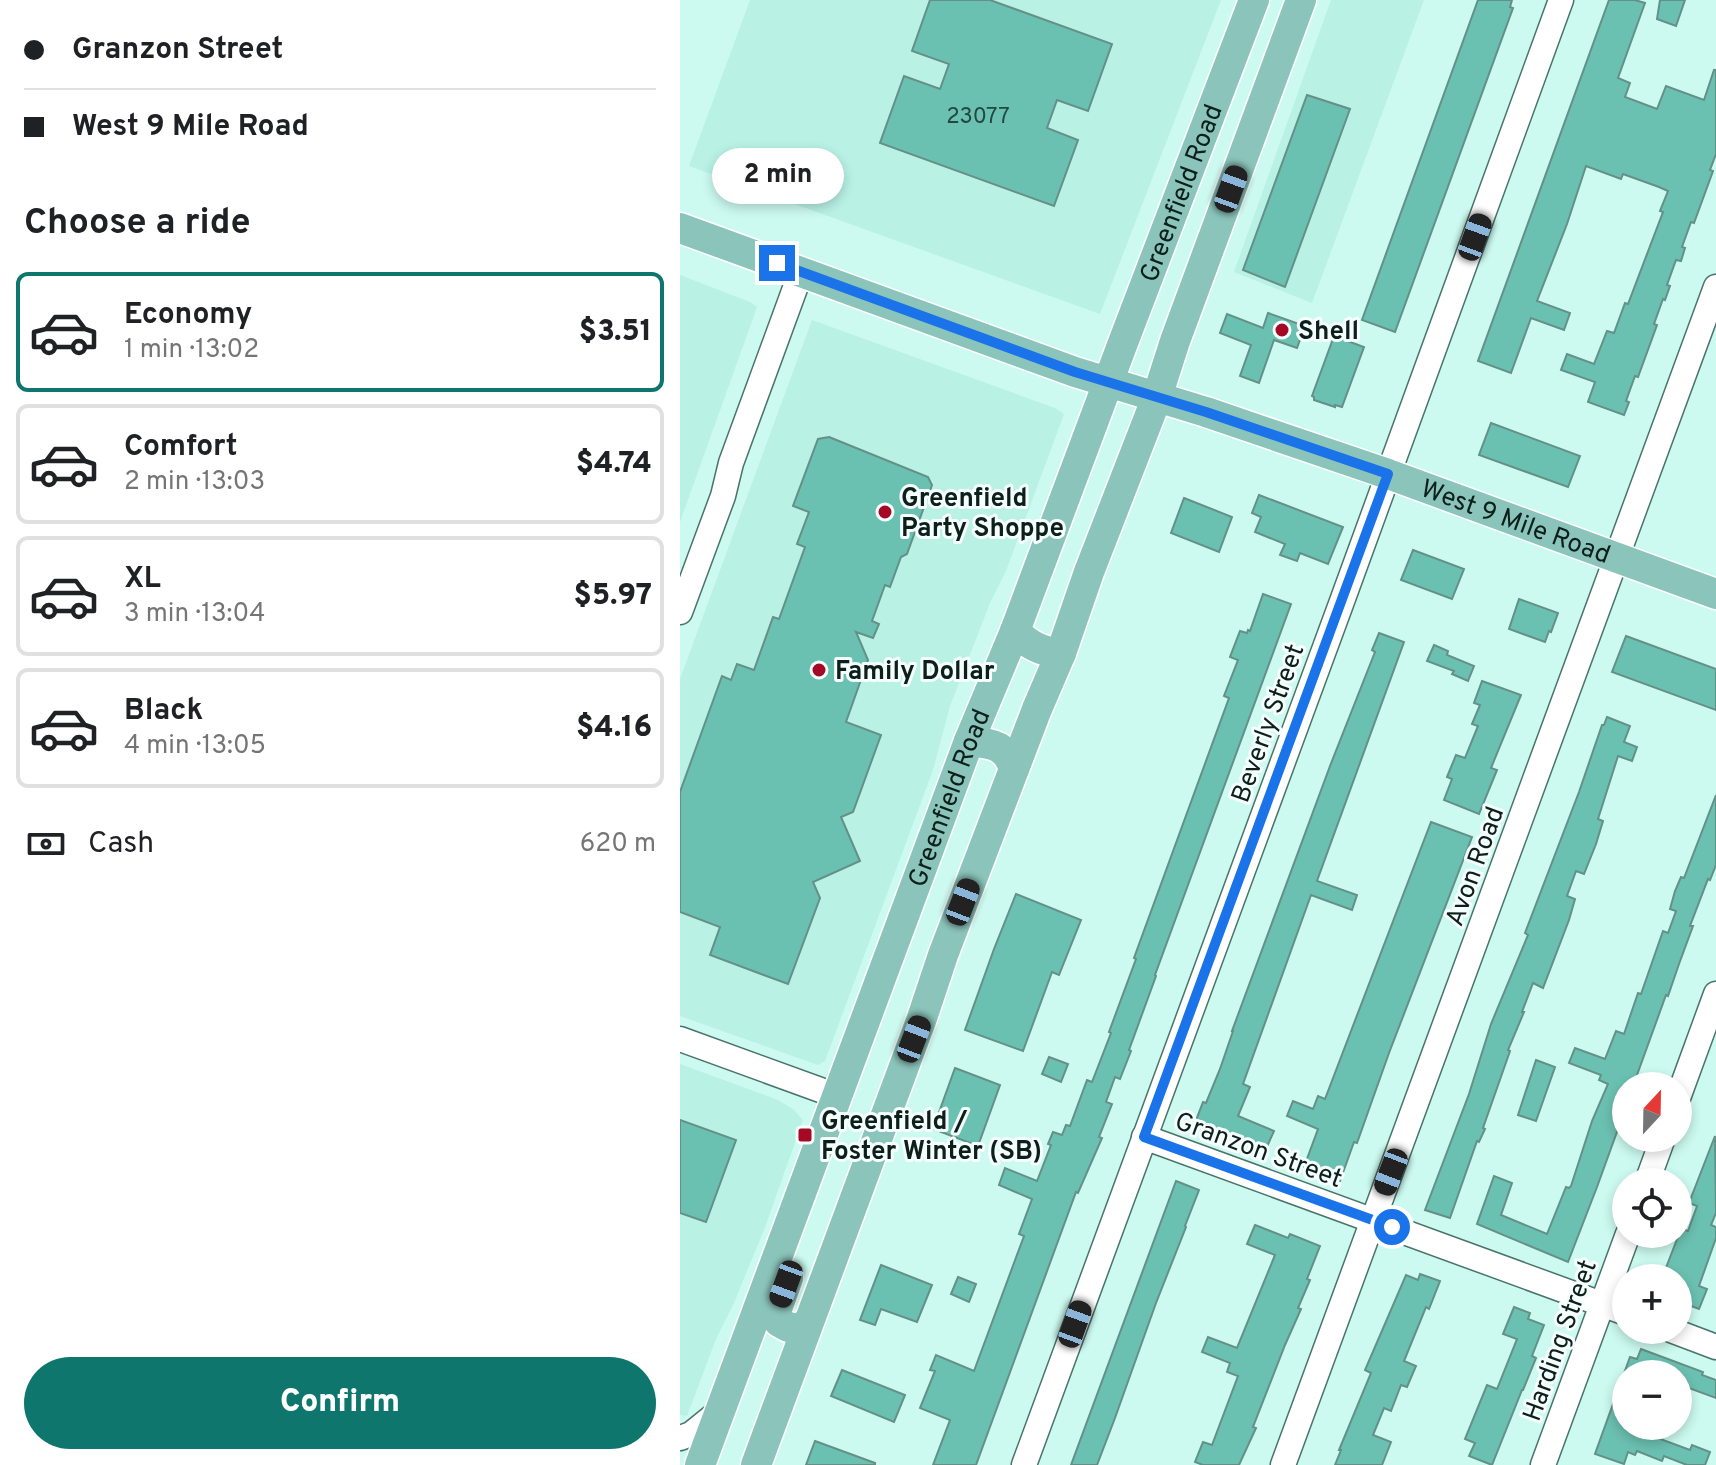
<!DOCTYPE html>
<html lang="en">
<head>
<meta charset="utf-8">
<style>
  :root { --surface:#fff; --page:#f2f2f2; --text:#202124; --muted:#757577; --line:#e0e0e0; --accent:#0f766e }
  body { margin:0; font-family:Overpass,sans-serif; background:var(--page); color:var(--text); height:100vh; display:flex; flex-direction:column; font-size:30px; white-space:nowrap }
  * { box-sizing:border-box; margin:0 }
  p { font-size:26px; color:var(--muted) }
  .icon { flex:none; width:44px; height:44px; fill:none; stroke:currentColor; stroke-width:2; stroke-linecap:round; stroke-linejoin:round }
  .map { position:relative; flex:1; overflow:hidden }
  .panel { display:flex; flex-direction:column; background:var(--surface); width:680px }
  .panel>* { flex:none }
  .banner { display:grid; align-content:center; height:176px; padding:0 24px; background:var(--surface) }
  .needle { width:52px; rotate:22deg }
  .fabs { position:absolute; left:932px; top:1072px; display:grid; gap:16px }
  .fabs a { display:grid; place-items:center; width:80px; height:80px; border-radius:50%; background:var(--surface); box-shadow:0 4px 12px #0003; font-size:40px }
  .end { position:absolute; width:36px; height:36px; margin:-18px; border:10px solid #1a73e8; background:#fff; box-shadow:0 0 0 4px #fff }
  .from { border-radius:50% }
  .bubble { position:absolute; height:56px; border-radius:28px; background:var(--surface); box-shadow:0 4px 12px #0003; font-size:26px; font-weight:800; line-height:56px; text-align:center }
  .car { position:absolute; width:24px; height:48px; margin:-24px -12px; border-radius:10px; box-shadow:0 0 6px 2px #0007; background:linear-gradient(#222 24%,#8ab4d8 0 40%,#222 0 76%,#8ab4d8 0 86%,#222 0) }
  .banner b { display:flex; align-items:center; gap:28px; height:76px; font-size:30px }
  .banner b+b { border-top:2px solid var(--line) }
  .banner i { width:20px; height:20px; background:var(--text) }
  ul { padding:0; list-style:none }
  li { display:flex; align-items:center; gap:24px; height:120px; margin:0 16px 12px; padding:0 8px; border:4px solid var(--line); border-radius:12px }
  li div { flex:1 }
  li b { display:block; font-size:30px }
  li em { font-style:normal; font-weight:800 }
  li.current { border-color:var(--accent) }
  li>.icon { width:72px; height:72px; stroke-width:1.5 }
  h2 { padding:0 24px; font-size:36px; line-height:96px }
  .pay { display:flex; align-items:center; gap:20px; height:88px; padding:0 24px; font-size:30px }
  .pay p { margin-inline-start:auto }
  .primary-button { display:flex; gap:16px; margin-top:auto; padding:16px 24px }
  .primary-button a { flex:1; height:92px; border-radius:48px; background:var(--accent); color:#fff; font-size:32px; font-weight:800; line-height:92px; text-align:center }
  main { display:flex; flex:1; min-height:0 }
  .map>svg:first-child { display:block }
</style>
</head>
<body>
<main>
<section class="panel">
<div class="banner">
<b><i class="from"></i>Granzon Street</b>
<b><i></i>West 9 Mile Road</b>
</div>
<h2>Choose a ride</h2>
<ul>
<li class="current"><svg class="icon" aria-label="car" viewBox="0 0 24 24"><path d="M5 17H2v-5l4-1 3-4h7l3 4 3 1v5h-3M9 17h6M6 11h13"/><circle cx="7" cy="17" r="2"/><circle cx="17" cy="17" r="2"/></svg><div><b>Economy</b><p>1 min · 13:02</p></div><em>$3.51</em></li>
<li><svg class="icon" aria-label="car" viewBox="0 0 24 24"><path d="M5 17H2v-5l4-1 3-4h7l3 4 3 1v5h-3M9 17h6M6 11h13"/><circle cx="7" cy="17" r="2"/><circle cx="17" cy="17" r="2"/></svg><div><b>Comfort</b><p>2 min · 13:03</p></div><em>$4.74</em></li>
<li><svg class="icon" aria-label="car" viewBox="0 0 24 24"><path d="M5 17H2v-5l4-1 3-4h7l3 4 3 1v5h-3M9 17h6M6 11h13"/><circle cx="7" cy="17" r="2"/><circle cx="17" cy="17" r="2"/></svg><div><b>XL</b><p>3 min · 13:04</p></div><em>$5.97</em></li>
<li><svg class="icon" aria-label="car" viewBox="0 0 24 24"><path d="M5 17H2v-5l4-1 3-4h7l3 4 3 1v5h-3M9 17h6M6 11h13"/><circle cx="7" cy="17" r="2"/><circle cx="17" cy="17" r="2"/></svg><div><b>Black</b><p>4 min · 13:05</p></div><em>$4.16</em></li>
</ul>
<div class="pay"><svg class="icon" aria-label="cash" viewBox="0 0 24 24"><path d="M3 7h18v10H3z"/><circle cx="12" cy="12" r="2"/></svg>Cash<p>620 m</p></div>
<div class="primary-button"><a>Confirm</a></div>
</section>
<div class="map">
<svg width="1036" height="1465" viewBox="0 0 1036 1465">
  <rect width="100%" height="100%" fill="#ccfaf0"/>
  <g fill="#b9f1e5">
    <polygon points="70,0 541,0 420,314 9,166"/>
    <polygon points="651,0 744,0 632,303 554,272"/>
    <polygon points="0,275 70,302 77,307 0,522"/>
    <polygon points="132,320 375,408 384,414 326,571 310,603 270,706 253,770 145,1061 138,1065 0,1016 0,679"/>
    <polygon points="0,1064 98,1100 113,1109 123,1120 84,1230 53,1305 36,1339 7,1416 0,1415"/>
  </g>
  <g fill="#6bc1b1" stroke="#649087" stroke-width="2">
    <polygon points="250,0 310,0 432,44 408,111 377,100 367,128 398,140 374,206 200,143 224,76 260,89 269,64 232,51"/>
    <polygon points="798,0 832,0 830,7 833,8 715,332 682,320"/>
    <polygon points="929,0 955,0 965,3 938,78 950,83 945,97 977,109 986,86 1024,100 1034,70 1036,70 1036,154 1030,170 1033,171 1014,223 1011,222 1002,247 1005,248 1001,261 996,260 987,285 990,286 985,300 983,299 974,324 977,325 958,377 955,376 946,401 949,402 944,415 908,402 915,382 881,370 887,354 914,364 927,331 934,333 945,303 948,304 983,212 980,211 988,191 979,187 943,174 941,179 906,166 887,224 857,301 890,313 884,330 851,318 831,373 798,361"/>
    <polygon points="980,0 1005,0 996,26 977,19"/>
    <polygon points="627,95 670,109 605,287 563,270"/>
    <polygon points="588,313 625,326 617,348 594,340 579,383 560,376 571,345 540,333 547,314 583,328"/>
    <polygon points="654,336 684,347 662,407 655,405 655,407 634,400 634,397 632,396"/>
    <polygon points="811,423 900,456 888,487 799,455"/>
    <polygon points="149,437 248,477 252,485 227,554 221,557 210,587 205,585 192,621 199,624 193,638 176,632 188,660 166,722 201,735 173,812 161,817 180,861 133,882 140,898 108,984 30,955 40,927 0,912 0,792 42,676 51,680 57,664 74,670 93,617 99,619 125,547 117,544 129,512 113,506 138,439"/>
    <polygon points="579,495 663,527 648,564 620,553 617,561 600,555 605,544 575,532 581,517 572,513"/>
    <polygon points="504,498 552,517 539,552 491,533"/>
    <polygon points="733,550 784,569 772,599 721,580"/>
    <polygon points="583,594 611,604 475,975 476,976 449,1050 451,1051 440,1079 435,1077 426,1102 432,1104 419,1137 422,1138 398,1193 396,1192 296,1465 253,1465 270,1420 240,1408 255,1371 250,1370 256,1355 294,1371 344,1236 339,1234 352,1199 319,1185 325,1168 357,1181 371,1145 368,1144 373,1132 382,1135 386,1125 390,1126 407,1080 412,1082 431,1033 429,1032 456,959 454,958 549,698 544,696 558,660 550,657 560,631 567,633 568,630 570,631"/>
    <polygon points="839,599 878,613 871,632 869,631 865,642 829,629"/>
    <polygon points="699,633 724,642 637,881 677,895 672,910 631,895 563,1084 570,1087 558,1116 594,1131 585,1151 515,1123 523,1102 526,1103 540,1069 553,1031 552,1031 650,766 695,652 692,650"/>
    <polygon points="946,636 1036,669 1036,710 932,672"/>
    <polygon points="754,645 768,651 767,655 794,666 788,681 772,674 774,671 747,661"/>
    <polygon points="802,681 841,695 811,768 817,770 799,814 764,800 772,779 767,777 776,755 785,758 798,726 792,724 800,705 794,703"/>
    <polygon points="927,717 950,726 944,742 957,747 952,761 938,756 918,819 923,821 916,844 904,874 896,871 887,896 895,899 889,920 863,988 853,983 842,1012 844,1012 828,1050 830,1051 803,1128 805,1129 799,1142 797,1141 770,1218 745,1210 789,1094 811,1024 848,935 845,933 899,792 922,725 924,725"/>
    <polygon points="1036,795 1036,865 1030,880 1028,879 1010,926 1013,926 999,964 988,996 986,995 953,1086 946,1086 946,1107 917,1187 888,1262 797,1224 814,1176 832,1183 821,1215 867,1234 886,1187 889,1188 891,1186 912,1121 928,1084 919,1080 921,1075 889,1063 895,1048 925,1059 936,1031 944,1034 958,993 961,994 983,931 988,933 996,911 990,909 995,891 1001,877 1004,878"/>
    <polygon points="751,822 792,837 709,1053 677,1143 674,1142 660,1181 624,1167 638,1129 607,1116 613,1101 633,1109 638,1096 645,1099"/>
    <polygon points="336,894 401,920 379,975 372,972 343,1051 285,1030 314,949"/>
    <polygon points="369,1057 388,1064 381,1082 362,1074"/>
    <polygon points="856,1060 875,1067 856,1121 838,1115"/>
    <polygon points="275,1068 320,1085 298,1146 253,1129"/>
    <polygon points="0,1120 56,1140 26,1222 0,1213"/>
    <polygon points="1035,1136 1036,1213 1031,1225 1036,1227 1036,1238 1019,1286 1027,1289 1019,1309 998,1301 998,1278 982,1278 1001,1229 1008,1231 1017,1206 1009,1203"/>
    <polygon points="496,1181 519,1190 505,1226 506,1227 476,1303 435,1418 417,1465 391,1465"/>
    <polygon points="575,1225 608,1238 610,1234 640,1246 627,1279 630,1280 618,1308 621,1309 605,1345 573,1427 576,1428 559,1465 523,1465 515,1462 523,1442 532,1445 558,1376 547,1372 550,1363 522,1352 528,1337 557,1348 595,1255 567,1244"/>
    <polygon points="201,1265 252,1285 237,1322 201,1309 195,1325 180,1320"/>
    <polygon points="740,1274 760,1281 749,1309 746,1307 724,1361 736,1366 727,1387 721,1385 711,1411 704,1408 693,1435 711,1442 702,1465 655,1465 661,1450 659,1450 691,1373 685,1370 726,1275 738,1280"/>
    <polygon points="278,1277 296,1284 289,1302 271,1294"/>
    <polygon points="834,1307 850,1313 848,1319 864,1325 852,1356 856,1358 843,1390 842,1390 812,1465 789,1456 795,1443 785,1439 807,1385 817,1389 837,1339 823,1334"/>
    <polygon points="961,1349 1023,1372 1022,1375 1036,1380 1036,1398 998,1384 998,1374 946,1374 946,1426 958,1426 956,1430 1010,1450 1012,1445 1030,1452 1025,1465 1007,1465 984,1456 982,1461 957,1451 955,1455 948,1452 944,1464 915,1454 950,1357 957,1359"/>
    <polygon points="162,1370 225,1395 214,1422 151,1396"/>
    <polygon points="135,1441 195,1463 195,1465 126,1465"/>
  </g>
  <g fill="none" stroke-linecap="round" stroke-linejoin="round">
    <g stroke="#49746b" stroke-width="27">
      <g id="minor">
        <polyline points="0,612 43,496 51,463 121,272"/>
        <polyline points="0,1039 157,1096"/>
        <polyline points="998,1098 1036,994"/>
        <polyline points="464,1137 946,1313"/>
        <polyline points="967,1182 983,1138"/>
        <polyline points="991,1330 1036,1347"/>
        <polyline points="0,1438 11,1434 42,1409"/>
        <polyline points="344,1465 661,604 881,0"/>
        <polyline points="603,1465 1036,287"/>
        <polyline points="863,1465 948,1234"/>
      </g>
    </g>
    <g stroke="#fff" stroke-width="33">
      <g id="major">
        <path id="s1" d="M 0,228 L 395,372 L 526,412 L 708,474 L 1036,594"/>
        <path d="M 335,631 C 349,645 361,652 381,653"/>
        <path d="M 289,741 C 312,744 326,744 334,769"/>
        <polyline points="108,1278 96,1312 99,1322 108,1327 121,1329 129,1321"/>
        <path id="s2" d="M 20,1465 L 289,741 L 335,631 L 444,340 L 574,0"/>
        <polyline points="76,1465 242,1018 263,955 357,709 381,653 409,572 477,397 495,341 621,0"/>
      </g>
    </g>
    <use href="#minor" stroke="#fff" stroke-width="24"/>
    <use href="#major" stroke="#8bc4ba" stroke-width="30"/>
  </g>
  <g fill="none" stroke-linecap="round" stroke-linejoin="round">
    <polyline stroke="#1a73e8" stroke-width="10" points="97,263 395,372 526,412 708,474 464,1137 712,1227"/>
  </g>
  <g fill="#a50925" stroke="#f5fefc" stroke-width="3">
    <circle cx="602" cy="330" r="8"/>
    <circle cx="205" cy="512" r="8"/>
    <circle cx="139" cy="670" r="8"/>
    <rect x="117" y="1127" width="16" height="16" rx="4"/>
  </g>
  <g text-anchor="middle" stroke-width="6" stroke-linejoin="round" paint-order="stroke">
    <g font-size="22" fill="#244840">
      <text x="298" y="123">23077</text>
    </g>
    <g font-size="26" fill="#0d1f1b" stroke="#f5fefc">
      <text dy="9" stroke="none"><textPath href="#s2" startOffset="1360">Greenfield Road</textPath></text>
      <text dy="9" stroke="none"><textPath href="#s1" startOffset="886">West 9 Mile Road</textPath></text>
      <text transform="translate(587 723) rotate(-70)" y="9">Beverly Street</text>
      <text dy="9" stroke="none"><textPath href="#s2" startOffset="712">Greenfield Road</textPath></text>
      <text transform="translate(794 866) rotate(-70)" y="9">Avon Road</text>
      <text transform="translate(579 1149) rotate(20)" y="9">Granzon Street</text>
      <text transform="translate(879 1340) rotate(-70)" y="9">Harding Street</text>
    </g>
    <g font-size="26" font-weight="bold" fill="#0d1f1b" stroke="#f5fefc" text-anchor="start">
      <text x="618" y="339">Shell</text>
      <text x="221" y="506">Greenfield<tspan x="221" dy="30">Party Shoppe</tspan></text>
      <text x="155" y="679">Family Dollar</text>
      <text x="141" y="1129">Greenfield /<tspan x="141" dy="30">Foster Winter (SB)</tspan></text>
    </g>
  </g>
</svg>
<div class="fabs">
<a><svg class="needle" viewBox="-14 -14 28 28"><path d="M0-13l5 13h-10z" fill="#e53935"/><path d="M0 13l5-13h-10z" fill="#757577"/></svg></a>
<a><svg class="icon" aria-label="locate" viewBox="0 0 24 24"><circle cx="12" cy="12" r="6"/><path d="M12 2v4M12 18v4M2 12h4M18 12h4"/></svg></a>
<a>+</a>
<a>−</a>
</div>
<i class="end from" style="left:712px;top:1227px"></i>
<i class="end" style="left:97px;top:263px"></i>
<div class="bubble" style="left:32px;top:148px;width:132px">2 min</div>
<i class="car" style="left:551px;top:189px;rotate:20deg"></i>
<i class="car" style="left:795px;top:237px;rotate:20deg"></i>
<i class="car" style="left:283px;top:902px;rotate:21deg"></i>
<i class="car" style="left:234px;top:1039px;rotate:21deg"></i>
<i class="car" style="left:711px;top:1172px;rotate:201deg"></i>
<i class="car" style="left:106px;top:1284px;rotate:200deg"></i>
<i class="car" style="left:395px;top:1324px;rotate:20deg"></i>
</div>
</main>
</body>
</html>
